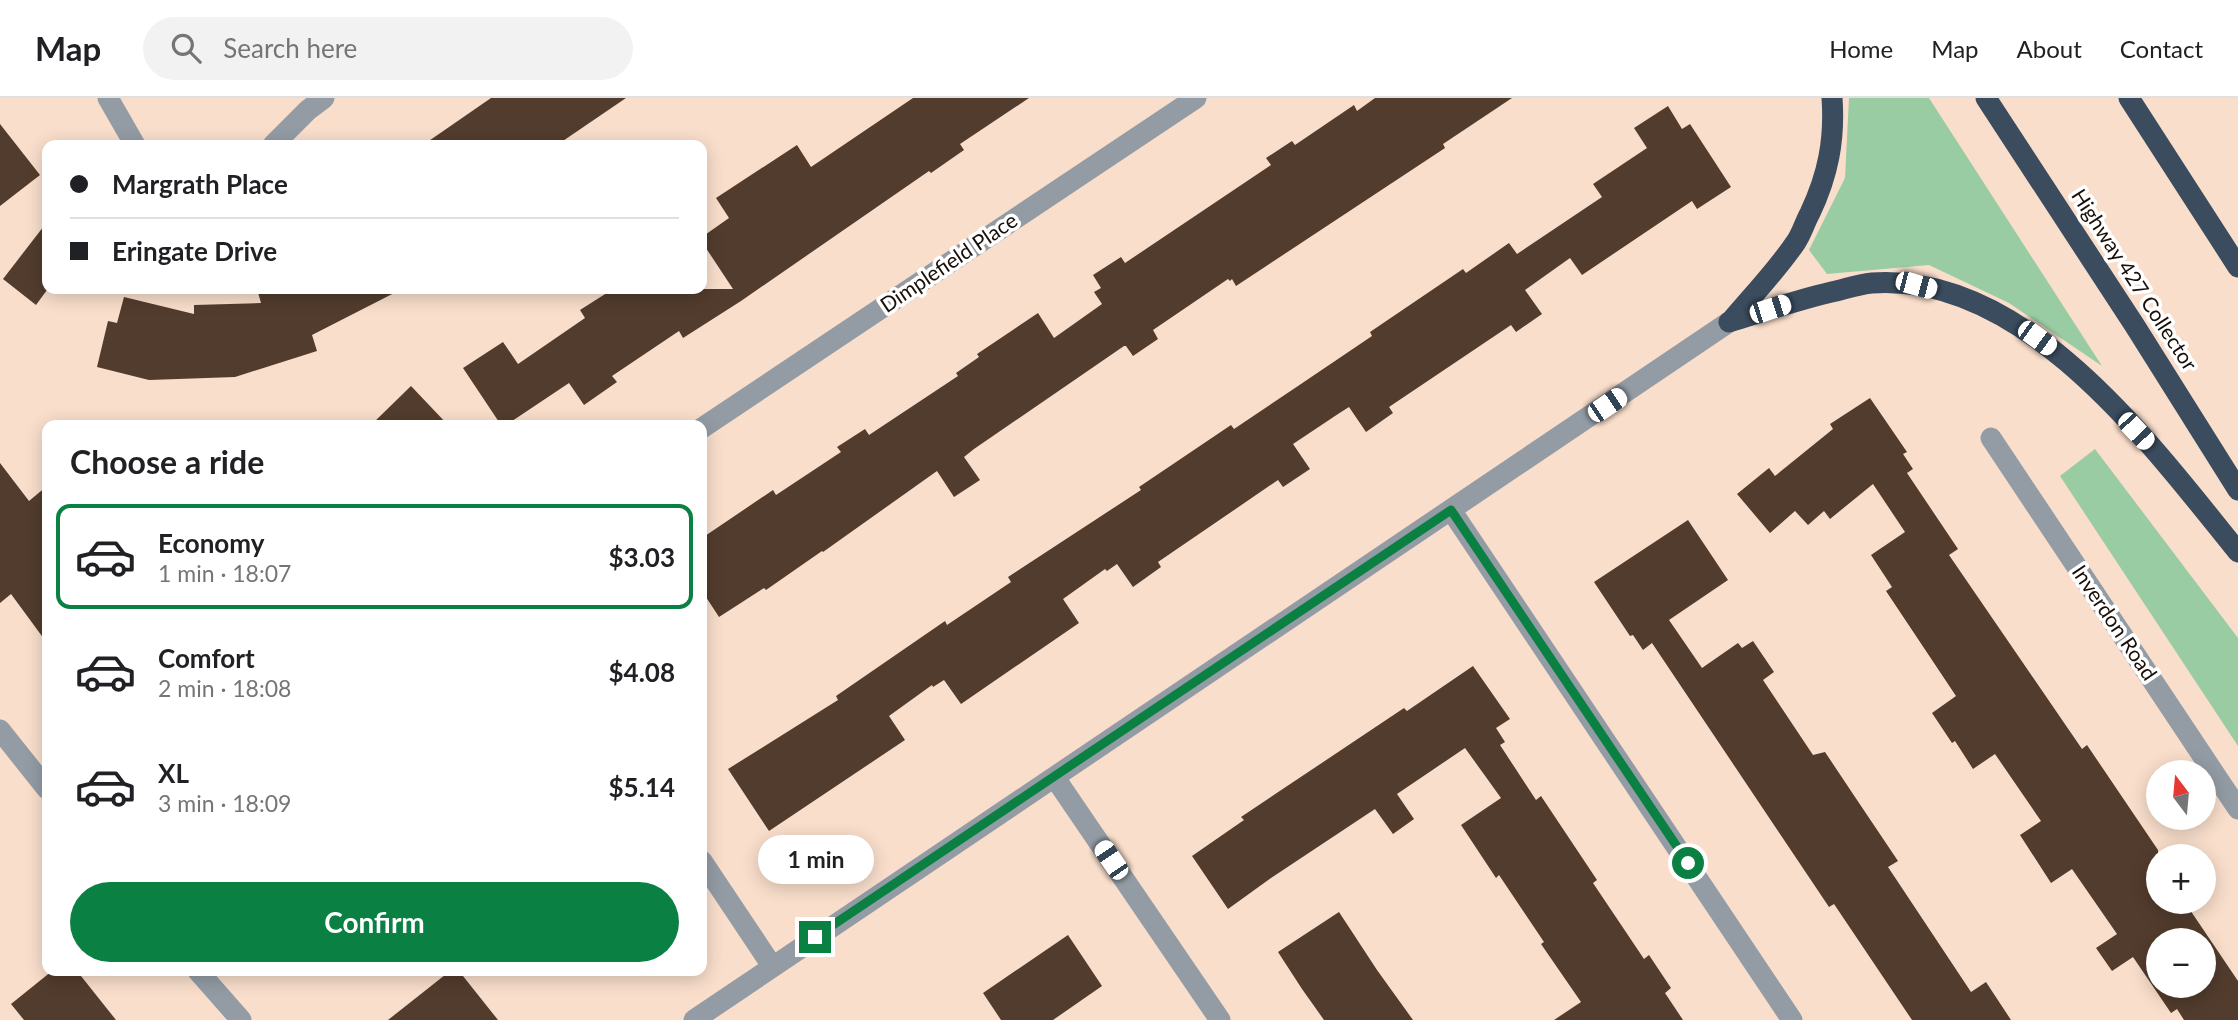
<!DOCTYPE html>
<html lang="en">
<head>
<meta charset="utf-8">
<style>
  :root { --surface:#fff; --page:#f2f2f2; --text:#202124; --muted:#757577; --line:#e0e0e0; --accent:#0b8043 }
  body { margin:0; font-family:Lato,sans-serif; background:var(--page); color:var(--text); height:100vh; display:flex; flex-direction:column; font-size:26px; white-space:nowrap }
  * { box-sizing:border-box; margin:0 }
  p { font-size:23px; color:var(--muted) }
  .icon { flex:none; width:38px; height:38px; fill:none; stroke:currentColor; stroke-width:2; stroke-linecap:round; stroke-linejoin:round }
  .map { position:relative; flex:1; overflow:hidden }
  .sheet { position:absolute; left:42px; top:322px; width:665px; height:556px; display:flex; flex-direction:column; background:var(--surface); border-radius:14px; box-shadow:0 4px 18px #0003 }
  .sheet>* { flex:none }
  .hud { position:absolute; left:42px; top:42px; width:665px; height:154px; border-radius:14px; box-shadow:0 4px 18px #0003; display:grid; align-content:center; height:154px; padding:0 28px; background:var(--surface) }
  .needle { width:46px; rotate:344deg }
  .tools { position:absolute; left:2146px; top:662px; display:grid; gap:14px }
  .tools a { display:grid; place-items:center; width:70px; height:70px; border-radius:50%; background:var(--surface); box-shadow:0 4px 18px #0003; font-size:35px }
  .end { position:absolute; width:32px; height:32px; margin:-16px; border:9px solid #0b8043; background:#fff; box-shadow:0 0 0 4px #fff }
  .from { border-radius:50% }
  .bubble { position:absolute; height:49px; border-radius:24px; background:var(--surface); box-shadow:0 4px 18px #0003; font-size:23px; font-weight:700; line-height:49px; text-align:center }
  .car { position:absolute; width:21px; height:42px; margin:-21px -10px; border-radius:9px; box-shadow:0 0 5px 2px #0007; background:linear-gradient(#fff 24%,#345 0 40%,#fff 0 76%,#345 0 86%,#fff 0) }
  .hud b { display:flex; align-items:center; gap:24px; height:66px; font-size:26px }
  .hud b+b { border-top:2px solid var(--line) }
  .hud i { width:18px; height:18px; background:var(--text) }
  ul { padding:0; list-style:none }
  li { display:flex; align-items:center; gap:21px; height:105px; margin:0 14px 10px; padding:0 14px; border:4px solid transparent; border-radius:14px }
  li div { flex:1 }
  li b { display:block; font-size:26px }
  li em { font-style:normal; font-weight:700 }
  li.selected { border-color:var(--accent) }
  li>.icon { width:63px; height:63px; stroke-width:1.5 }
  h2 { padding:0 28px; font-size:32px; line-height:84px }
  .primary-button { display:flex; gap:14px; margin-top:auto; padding:14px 28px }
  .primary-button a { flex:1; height:80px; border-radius:42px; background:var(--accent); color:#fff; font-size:28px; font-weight:700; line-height:80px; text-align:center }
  header { display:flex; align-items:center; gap:42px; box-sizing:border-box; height:98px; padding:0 35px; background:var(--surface); border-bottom:2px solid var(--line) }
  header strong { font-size:33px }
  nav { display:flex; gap:38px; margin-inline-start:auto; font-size:24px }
  .search { width:490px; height:63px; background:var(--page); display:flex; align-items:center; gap:18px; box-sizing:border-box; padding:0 24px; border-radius:38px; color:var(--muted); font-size:26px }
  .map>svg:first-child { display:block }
</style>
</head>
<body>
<header>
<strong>Map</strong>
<div class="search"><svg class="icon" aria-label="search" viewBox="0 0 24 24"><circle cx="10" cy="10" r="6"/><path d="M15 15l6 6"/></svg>Search here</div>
<nav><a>Home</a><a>Map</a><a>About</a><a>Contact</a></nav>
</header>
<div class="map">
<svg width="2238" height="922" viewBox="0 0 2238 922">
  <rect width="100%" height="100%" fill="#f9decb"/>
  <g fill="#99cca2">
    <polygon points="1849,0 1929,0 2102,268 2009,205 1929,167 1827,176 1809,152 1845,80"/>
    <polygon points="2095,351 2238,540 2238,648 2060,378"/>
  </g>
  <g fill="#523c2d" fill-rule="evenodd">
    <polygon points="491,0 626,0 557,47 423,47"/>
    <polygon points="913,0 1029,0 960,46 964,52 931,75 929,73 741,203 683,240 679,233 612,278 617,284 584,307 569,285 506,327 501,327 463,270 503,244 518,266 585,220 580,212 613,191 733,191 702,144 702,139 729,120 716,100 797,47 811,69"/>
    <polygon points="1375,0 1512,0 1443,46 1445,50 1236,188 1232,181 1230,183 1228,181 1153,232 1158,241 1133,258 1126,248 1124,248 974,351 964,359 980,382 954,399 937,373 823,454 822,453 766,492 764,490 719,519 702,493 702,440 773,392 776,397 841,354 837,349 865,331 869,337 958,278 956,275 979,259 977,256 1038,215 1054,240 1102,206 1094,194 1101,190 1093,177 1121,159 1125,165 1271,67 1266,60 1292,43 1295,47 1354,7 1357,13"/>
    <polygon points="1668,8 1682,31 1690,26 1731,89 1697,111 1692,103 1582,177 1570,160 1525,192 1542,216 1516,234 1511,227 1389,309 1393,315 1366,334 1349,309 1338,316 1293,346 1310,371 1283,389 1278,382 1158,464 1161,469 1133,489 1117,466 1107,473 1105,471 1063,501 1079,525 961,606 944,582 933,589 932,587 889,618 905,642 769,733 728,671 838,602 836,598 945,523 947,527 1011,484 1008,479 1141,392 1139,389 1231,327 1234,331 1298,288 1372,238 1370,234 1463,171 1466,175 1509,145 1517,156 1602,99 1593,86 1647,50 1634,30"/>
    <polygon points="0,26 40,77 0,108"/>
    <polygon points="47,124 47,192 36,207 3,181"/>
    <polygon points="257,191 402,191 312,237 317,253 235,279 149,282 97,269 108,223 117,225 124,199 194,216 194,207 261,205"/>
    <polygon points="411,288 448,327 371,327"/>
    <path d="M 1870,300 L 1907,354 L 1903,356 L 1913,371 L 1907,375 L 1958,451 L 1949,457 L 2082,651 L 2087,647 L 2158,752 L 2158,803 L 2184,803 L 2238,883 L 2238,922 L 2184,922 L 2177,911 L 2171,915 L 2133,859 L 2112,873 L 2096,850 L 2117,836 L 2072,771 L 2051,785 L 2020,737 L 2041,723 L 1995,656 L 1973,671 L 1955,643 L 1952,645 L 1932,615 L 1956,598 L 1886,493 L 1892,489 L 1871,457 L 1905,434 L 1873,386 L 1830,421 L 1824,413 L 1808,427 L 1795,413 L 1770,435 L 1737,396 L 1769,370 L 1775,378 L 1833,331 L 1830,326 ZM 2158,842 L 2203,842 L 2203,887 L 2158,887 Z"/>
    <polygon points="0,365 29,403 47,388 47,545 11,496 0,505"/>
    <polygon points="1688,422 1728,482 1669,522 1702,570 1738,545 1742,550 1753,543 1774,574 1763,582 1813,657 1825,654 1853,696 1898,763 1888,769 1971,894 1986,884 2011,922 1912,922 1834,806 1829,809 1652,545 1643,552 1633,537 1630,538 1594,484"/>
    <polygon points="1473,568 1510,621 1496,630 1505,644 1500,647 1536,702 1541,698 1597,782 1593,785 1644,861 1649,857 1671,890 1665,895 1683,922 1554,922 1581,904 1541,846 1544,844 1499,777 1496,780 1461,727 1501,700 1465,650 1397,696 1414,721 1393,736 1375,711 1271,780 1228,811 1192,758 1244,722 1241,719 1404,610 1407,613"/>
    <polygon points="1339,814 1377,872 1413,922 1324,922 1302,891 1278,854"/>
    <polygon points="1068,837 1102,888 1053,922 1001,922 983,895"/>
    <polygon points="52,873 77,873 116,922 24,922 11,906"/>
    <polygon points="450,873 459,873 498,922 388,922"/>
  </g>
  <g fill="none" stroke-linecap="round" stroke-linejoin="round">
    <g stroke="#939ca5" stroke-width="21">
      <polyline points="108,0 135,47"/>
      <polyline points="273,47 308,12 324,0"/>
      <polyline points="702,330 1196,0"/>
      <polyline points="1991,340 2238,711"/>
      <polyline points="1451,412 1792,922"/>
      <polyline points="0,632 47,691"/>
      <polyline points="1055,680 1220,922"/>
      <polyline points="702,763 772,868"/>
      <polyline points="198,873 241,922"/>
    </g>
    <polyline stroke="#939ca5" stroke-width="21" points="694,922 1729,224"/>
    <g stroke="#3a4c5e" stroke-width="21">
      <polyline points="1986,0 2135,228 2238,392"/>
      <polyline points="2129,0 2238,169"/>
      <path d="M 1731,223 C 1753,197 1777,172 1796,144 C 1802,135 1805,124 1810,115 C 1828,77 1835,42 1832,0"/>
      <path d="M 1729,224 C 1765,213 1800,201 1836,193 C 1848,190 1860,186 1872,185 C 2026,174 2152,348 2238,454"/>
    </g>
  </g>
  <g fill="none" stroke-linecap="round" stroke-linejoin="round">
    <polyline stroke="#0b8043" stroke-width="9" points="815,839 1451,412 1688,765"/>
  </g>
  <g text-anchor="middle" stroke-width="7" stroke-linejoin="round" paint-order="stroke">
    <g font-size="21" fill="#180f09" stroke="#fff">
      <text transform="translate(949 165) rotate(-34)" y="7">Dimplefield Place</text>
      <text transform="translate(2134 182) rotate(57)" y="7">Highway 427 Collector</text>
      <text transform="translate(2114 525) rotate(56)" y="7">Inverdon Road</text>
    </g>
  </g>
</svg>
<div class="tools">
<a><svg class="needle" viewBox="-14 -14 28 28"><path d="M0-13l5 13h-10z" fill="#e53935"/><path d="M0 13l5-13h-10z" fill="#757577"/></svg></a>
<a>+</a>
<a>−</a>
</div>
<i class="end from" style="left:1688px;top:765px"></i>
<i class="end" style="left:815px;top:839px"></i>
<div class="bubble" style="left:758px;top:737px;width:116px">1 min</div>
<i class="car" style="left:1916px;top:187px;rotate:105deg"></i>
<i class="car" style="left:1770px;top:211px;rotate:72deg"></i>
<i class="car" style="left:2037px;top:240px;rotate:126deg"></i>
<i class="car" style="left:1607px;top:307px;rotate:56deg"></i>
<i class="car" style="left:2136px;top:333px;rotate:137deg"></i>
<i class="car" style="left:1111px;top:762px;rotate:326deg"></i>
<div class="hud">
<b><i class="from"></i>Margrath Place</b>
<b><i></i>Eringate Drive</b>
</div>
<section class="sheet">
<h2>Choose a ride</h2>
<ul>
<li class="selected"><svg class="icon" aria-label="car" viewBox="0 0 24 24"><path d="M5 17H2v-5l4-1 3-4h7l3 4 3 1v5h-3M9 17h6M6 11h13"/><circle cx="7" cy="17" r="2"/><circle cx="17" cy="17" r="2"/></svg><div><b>Economy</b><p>1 min · 18:07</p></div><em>$3.03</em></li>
<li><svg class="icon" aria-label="car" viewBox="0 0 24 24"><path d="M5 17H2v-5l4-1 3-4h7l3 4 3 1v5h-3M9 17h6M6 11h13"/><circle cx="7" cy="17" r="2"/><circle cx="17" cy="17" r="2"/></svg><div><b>Comfort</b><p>2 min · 18:08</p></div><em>$4.08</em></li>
<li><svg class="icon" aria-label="car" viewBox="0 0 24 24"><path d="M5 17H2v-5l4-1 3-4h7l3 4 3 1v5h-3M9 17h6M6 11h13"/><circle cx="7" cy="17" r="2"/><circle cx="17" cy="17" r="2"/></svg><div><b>XL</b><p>3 min · 18:09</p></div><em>$5.14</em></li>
</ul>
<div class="primary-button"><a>Confirm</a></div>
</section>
</div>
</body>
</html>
